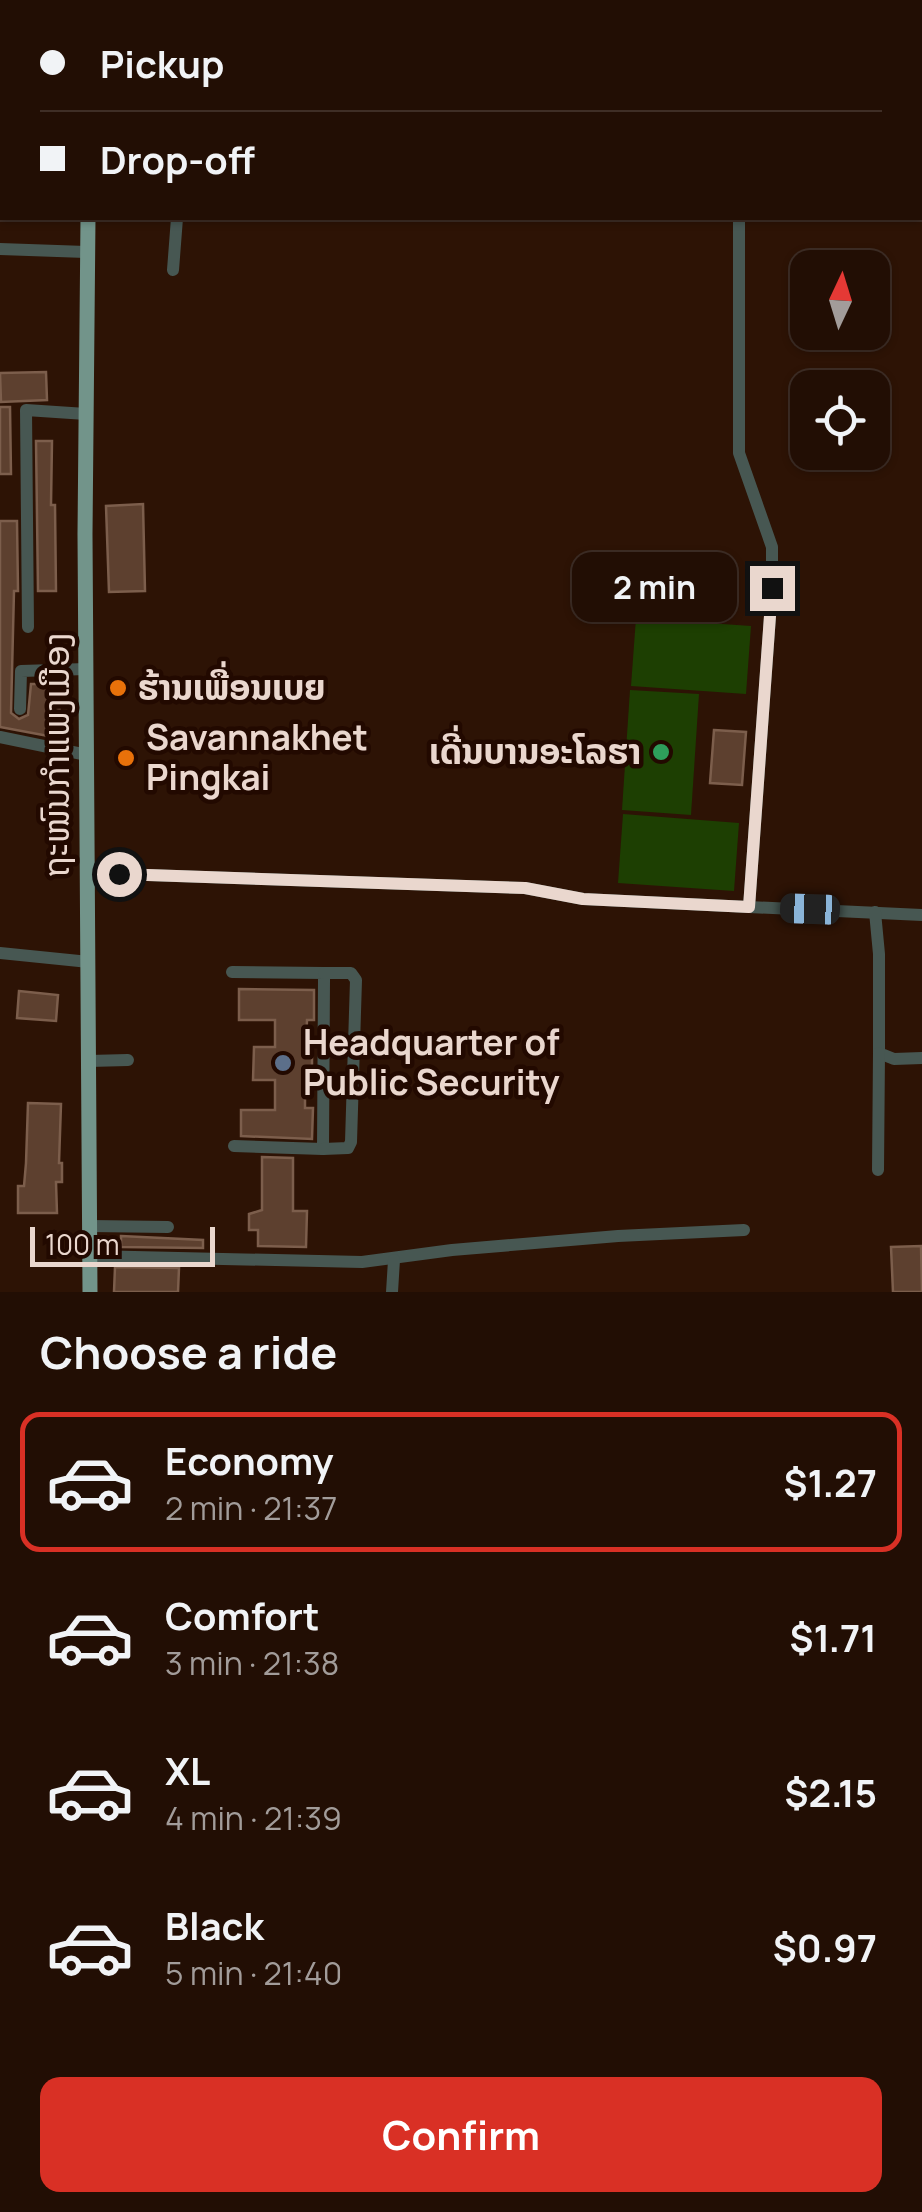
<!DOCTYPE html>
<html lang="en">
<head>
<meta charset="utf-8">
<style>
  :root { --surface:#220e04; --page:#2a170e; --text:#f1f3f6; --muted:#a29c9a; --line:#3f2e26; --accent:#d93025 }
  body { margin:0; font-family:Manrope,"Noto Sans Lao",sans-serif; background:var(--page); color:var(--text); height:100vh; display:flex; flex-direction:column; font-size:38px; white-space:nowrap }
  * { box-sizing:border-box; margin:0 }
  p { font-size:32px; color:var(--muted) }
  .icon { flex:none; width:55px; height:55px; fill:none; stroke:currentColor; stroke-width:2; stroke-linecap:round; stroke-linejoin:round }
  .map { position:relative; height:1292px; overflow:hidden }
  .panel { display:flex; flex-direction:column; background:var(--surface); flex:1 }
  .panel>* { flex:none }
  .guide { position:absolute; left:0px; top:0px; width:922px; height:220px; box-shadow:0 2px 8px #0004,0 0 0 2px var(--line); display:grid; align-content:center; height:220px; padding:0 40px; background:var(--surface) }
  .needle { width:65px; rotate:4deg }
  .fabs { position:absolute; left:790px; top:250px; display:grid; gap:20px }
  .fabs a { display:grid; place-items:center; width:100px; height:100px; border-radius:20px; background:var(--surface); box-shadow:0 2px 8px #0004,0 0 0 2px var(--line); font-size:50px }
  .scale { position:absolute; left:30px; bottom:25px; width:185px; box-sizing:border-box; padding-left:10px; border:5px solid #ead7ce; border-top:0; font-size:28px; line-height:35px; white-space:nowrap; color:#ead7ce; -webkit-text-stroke:8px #220900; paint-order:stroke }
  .end { position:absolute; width:45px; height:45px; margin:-22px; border:12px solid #ead7ce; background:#111; box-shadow:0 0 0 5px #111 }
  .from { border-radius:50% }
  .bubble { position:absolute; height:70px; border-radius:20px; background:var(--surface); box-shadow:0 2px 8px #0004,0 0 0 2px var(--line); font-size:32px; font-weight:700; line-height:70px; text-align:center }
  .car { position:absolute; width:30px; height:60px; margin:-30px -15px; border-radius:12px; box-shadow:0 0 8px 2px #0007; background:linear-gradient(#222 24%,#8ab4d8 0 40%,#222 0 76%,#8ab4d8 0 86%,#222 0) }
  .guide b { display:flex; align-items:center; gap:35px; height:95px; font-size:38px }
  .guide b+b { border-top:2px solid var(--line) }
  .guide i { width:25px; height:25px; background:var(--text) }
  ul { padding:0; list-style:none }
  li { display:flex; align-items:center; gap:30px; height:140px; margin:0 20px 15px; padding:0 20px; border:5px solid transparent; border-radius:20px }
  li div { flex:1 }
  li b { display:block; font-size:38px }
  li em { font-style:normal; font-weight:700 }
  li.current { border-color:var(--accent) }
  li>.icon { width:90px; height:90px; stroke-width:1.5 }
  h2 { padding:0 40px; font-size:45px; line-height:120px }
  .action { display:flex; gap:20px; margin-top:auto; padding:20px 40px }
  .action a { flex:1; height:115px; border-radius:20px; background:var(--accent); color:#fff; font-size:40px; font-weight:700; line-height:115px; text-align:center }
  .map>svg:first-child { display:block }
</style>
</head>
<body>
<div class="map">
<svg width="922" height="1292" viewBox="0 0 922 1292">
  <rect width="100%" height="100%" fill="#2d1305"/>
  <g fill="#1d3f02">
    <polygon points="636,618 751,626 746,694 631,686"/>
    <polygon points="630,690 699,694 691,815 622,810"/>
    <polygon points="623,814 739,823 734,891 618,883"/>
  </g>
  <g fill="#5d402f" stroke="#7c5e4c" stroke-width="2.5">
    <polygon points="46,372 47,400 1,402 0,373"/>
    <polygon points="0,407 10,407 11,474 0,474"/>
    <polygon points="36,441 52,441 51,505 55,505 56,591 38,591"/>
    <polygon points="143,504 145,591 109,592 106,506"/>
    <polygon points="0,521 17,521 18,591 14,591 11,713 19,719 28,715 31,684 60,684 59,738 0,727"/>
    <polygon points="714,730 746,732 742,785 710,783"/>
    <polygon points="239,989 314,990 314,1020 307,1020 306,1047 312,1047 312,1081 305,1081 305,1108 313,1108 312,1139 241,1136 241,1110 275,1110 275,1080 253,1080 254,1047 275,1047 275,1020 239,1020"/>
    <polygon points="19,991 58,995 56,1021 17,1018"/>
    <polygon points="28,1103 61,1104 59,1163 62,1163 62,1182 56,1182 57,1213 18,1213 18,1186 24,1186 26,1163"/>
    <polygon points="262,1157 293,1158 293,1211 307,1211 306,1247 258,1246 258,1230 249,1230 249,1214 262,1210"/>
    <polygon points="121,1236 203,1240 203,1248 121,1247"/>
    <polygon points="921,1246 922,1292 893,1292 891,1247"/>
    <polygon points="115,1267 179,1268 178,1292 114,1292"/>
  </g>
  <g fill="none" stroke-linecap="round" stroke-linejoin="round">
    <g stroke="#475752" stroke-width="12">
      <polyline points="200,0 201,2"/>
      <polyline points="143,2 143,0"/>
      <polyline points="920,6 922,6"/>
      <polyline points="0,64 2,64"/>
      <polyline points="0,211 2,211"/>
      <polyline points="0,249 86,252"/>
      <polyline points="173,270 177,218"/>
      <polyline points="28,627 26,410 86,414"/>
      <polyline points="20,709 21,671 86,669"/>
      <polyline points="0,737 87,755"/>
      <polyline points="88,873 525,888 583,899 749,907 772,589 772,547 739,453 739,218"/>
      <polyline points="749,907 922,915"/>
      <polyline points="875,912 879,954 879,1053 894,1059 922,1058"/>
      <polyline points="0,953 89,962"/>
      <polyline points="232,972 324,973 324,981 323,1149 234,1146"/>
      <polyline points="89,1061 128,1060"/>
      <polyline points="323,1149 348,1148 351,1142 356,980 351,973 324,973"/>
      <polyline points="878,1170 879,1053"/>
      <polyline points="90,1226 168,1227"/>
      <polyline points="90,1256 362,1262 452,1250 618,1236 744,1230"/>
      <polyline points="392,1292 394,1260"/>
    </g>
    <g stroke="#72948a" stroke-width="15">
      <polyline points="98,2 98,0"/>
      <polyline points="88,218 85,534 90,1292"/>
    </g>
  </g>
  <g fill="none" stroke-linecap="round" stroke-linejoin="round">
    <polyline stroke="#ead7ce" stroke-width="12" points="119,874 525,888 583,899 749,907 772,588"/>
  </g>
  <g fill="#e8710a" stroke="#220900" stroke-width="4">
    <circle cx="118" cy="688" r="10"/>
    <circle cx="126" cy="758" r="10"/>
  </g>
  <circle fill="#2e9e5b" stroke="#220900" stroke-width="4" cx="661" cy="752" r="10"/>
  <circle fill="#5c6f8a" stroke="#220900" stroke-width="4" cx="283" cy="1063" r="10"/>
  <g text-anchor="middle" stroke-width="9" stroke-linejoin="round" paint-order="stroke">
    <g font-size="35" font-weight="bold" fill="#ead7ce" stroke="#220900" text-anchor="start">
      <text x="138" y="700">ຮ້ານເພື່ອນເບຍ</text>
      <text x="146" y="750">Savannakhet<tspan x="146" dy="40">Pingkai</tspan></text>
      <text x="641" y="764" text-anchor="end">ເດີ່ນບານອະໂລຮາ</text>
      <text x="303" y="1055">Headquarter of<tspan x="303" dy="40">Public Security</tspan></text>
    </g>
    <g font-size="35" fill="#ead7ce" stroke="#220900">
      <text transform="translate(57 755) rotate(-90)" y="12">ຖະໜົນກຳແພງເມືອງ</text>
    </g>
  </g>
</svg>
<div class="fabs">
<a><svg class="needle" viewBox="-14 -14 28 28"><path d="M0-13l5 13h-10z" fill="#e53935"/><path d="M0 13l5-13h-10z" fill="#a29c9a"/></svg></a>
<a><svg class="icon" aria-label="locate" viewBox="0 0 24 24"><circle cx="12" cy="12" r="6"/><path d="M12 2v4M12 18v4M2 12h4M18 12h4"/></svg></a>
</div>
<div class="scale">100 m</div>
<i class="end from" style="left:119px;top:874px"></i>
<i class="end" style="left:772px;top:588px"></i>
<div class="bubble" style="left:572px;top:552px;width:165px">2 min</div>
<i class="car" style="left:810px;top:909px;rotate:272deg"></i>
<div class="guide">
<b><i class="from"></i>Pickup</b>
<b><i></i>Drop-off</b>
</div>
</div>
<section class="panel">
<h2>Choose a ride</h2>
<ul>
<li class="current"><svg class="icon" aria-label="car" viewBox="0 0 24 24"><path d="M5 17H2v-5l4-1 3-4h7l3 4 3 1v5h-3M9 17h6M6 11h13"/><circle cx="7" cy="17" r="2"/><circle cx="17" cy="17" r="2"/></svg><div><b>Economy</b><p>2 min · 21:37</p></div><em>$1.27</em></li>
<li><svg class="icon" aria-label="car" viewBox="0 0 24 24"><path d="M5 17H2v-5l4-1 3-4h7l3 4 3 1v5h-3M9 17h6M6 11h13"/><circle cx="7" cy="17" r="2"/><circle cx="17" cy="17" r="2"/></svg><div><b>Comfort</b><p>3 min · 21:38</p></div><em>$1.71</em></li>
<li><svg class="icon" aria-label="car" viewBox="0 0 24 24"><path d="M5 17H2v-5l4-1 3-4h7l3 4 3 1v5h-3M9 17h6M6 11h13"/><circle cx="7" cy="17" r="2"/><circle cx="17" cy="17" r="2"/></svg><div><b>XL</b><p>4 min · 21:39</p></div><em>$2.15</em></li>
<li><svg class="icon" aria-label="car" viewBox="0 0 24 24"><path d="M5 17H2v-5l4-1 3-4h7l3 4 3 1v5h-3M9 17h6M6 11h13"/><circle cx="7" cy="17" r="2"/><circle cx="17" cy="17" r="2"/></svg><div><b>Black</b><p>5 min · 21:40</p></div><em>$0.97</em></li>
</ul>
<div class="action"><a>Confirm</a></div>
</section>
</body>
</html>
